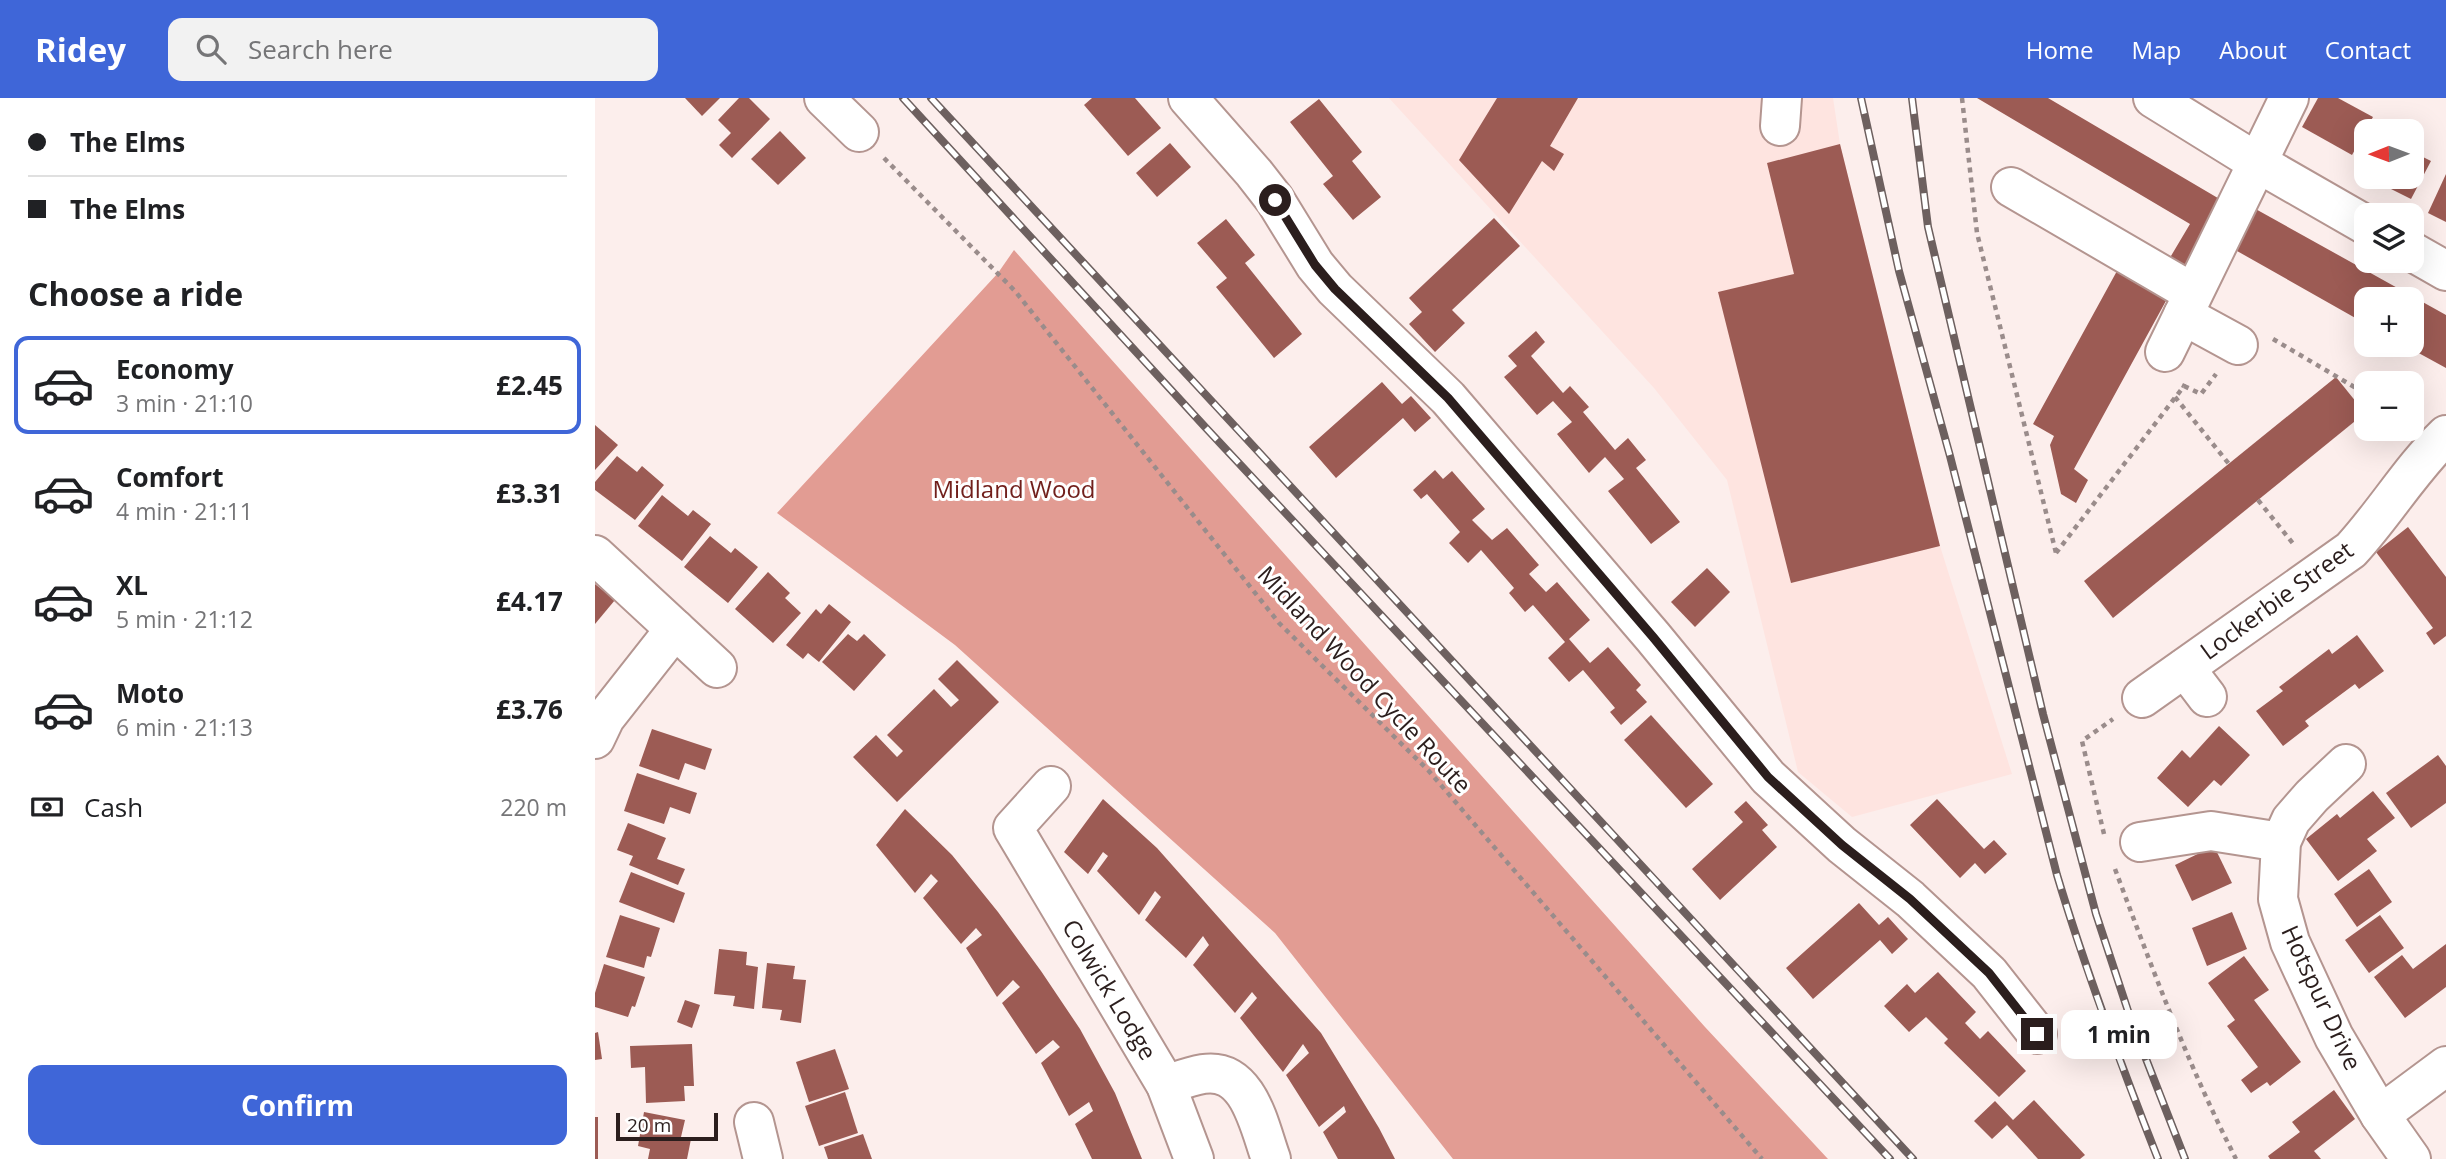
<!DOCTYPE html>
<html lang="en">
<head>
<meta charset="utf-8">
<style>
  :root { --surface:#fff; --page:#f2f2f2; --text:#202124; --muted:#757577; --line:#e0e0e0; --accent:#3f66d8 }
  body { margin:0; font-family:"Open Sans",sans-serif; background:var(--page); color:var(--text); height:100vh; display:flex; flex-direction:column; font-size:26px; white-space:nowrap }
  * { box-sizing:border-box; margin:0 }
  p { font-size:23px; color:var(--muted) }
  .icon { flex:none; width:38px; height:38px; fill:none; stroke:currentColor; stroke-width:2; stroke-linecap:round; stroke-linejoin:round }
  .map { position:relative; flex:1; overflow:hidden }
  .drawer { display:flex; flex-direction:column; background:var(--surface); width:595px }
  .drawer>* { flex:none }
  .hud { display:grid; align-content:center; height:154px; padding:0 28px; background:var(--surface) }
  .needle { width:46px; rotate:269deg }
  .tools { position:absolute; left:1759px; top:21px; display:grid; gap:14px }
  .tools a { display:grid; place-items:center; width:70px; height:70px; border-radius:14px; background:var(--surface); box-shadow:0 7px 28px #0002; font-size:35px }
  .scale { position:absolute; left:21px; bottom:18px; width:102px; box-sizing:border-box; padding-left:7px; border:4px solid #2b1e1d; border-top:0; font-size:19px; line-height:24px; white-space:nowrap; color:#2b1e1d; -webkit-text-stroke:5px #fff; paint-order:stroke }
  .end { position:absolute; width:32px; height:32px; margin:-16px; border:9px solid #2b1e1d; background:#fff; box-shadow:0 0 0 4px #fff }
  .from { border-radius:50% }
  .bubble { position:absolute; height:49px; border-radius:14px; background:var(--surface); box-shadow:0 7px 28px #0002; font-size:23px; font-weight:700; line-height:49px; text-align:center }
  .hud b { display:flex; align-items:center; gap:24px; height:66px; font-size:26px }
  .hud b+b { border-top:2px solid var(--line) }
  .hud i { width:18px; height:18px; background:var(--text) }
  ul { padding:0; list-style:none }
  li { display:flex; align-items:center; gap:21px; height:98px; margin:0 14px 10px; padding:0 14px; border:4px solid transparent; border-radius:14px }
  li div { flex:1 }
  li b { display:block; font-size:26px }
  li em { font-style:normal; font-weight:700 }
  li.selected { border-color:var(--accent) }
  li>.icon { width:63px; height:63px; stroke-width:1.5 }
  h2 { padding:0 28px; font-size:32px; line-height:84px }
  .pay { display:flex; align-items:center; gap:18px; height:77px; padding:0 28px; font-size:26px }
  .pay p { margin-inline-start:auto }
  .action { display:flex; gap:14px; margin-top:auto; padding:14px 28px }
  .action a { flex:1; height:80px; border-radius:14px; background:var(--accent); color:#fff; font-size:28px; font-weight:700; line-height:80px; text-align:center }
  header { display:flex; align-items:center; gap:42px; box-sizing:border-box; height:98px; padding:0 35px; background:var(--accent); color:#fff }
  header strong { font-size:33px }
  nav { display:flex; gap:38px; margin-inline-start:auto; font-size:24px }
  .search { width:490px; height:63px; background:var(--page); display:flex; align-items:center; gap:18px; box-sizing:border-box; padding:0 24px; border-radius:14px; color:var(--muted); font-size:26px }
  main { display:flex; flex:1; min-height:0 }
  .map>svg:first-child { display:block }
</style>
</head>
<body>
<header>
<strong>Ridey</strong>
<div class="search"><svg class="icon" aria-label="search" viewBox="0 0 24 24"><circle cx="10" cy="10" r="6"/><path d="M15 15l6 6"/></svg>Search here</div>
<nav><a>Home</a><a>Map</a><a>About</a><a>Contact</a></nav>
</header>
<main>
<section class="drawer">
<div class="hud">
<b><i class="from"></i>The Elms</b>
<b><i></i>The Elms</b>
</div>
<h2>Choose a ride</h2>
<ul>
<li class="selected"><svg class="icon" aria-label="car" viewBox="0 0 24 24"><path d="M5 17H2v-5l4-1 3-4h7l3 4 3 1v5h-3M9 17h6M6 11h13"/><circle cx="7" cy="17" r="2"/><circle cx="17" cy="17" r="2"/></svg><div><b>Economy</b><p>3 min · 21:10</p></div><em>£2.45</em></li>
<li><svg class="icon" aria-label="car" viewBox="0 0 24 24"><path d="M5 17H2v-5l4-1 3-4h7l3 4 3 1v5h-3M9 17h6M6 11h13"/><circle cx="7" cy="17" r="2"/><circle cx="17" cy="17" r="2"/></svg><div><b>Comfort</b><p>4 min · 21:11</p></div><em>£3.31</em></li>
<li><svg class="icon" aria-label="car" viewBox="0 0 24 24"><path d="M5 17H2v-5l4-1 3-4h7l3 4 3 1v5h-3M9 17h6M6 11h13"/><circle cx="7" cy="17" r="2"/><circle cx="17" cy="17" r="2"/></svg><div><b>XL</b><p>5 min · 21:12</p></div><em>£4.17</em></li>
<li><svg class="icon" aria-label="car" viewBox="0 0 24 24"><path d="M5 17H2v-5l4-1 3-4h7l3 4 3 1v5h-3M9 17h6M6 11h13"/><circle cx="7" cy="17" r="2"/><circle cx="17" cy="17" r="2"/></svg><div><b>Moto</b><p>6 min · 21:13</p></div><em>£3.76</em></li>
</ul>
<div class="pay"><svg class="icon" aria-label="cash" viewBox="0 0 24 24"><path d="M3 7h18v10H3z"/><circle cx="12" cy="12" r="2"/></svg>Cash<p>220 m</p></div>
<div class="action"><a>Confirm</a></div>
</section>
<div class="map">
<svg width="1851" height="1061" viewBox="0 0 1851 1061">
  <rect width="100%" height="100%" fill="#fceeec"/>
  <polygon fill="#fee4e0" points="794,0 1238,0 1245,46 1345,448 1417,676 1257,719 1203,674 1132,382 1059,290"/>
  <polygon fill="#e29c93" points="419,152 1110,929 1233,1061 858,1061 680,835 360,547 182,415 403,175"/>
  <g fill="#9c5b54">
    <polygon points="90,0 125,0 107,18"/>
    <polygon points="144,0 154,0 175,21 137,60 124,47 136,35 123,22"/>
    <polygon points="497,0 540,0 566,30 533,58 489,7"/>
    <polygon points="902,0 983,0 955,48 969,56 959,73 947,63 914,116 864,62"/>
    <polygon points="1382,0 1453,0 1633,106 1592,174 1573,163 1595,126"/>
    <polygon points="1723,0 1743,0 1778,19 1757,57 1707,29"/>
    <polygon points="724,1 767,54 757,63 786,99 758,122 728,86 738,78 695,24"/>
    <polygon points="185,33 211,60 183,87 156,61"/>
    <polygon points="575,45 596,69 562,99 541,75"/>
    <polygon points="1245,46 1345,448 1196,485 1123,194 1199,176 1172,65"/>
    <polygon points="1816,53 1836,63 1816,101 1772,79 1816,79"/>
    <polygon points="1851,76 1851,124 1833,115"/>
    <polygon points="1657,109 1851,217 1851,270 1809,247 1816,247 1816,201 1771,201 1771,226 1635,149"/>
    <polygon points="899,120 925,148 857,212 870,225 840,254 814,226 827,214 814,200"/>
    <polygon points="631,121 660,157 650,165 707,236 679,260 621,189 632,180 602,145"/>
    <polygon points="1528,162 1578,190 1479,371 1493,382 1481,405 1466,396 1455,347 1459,338 1438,326"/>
    <polygon points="941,233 950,244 936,258 968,295 975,288 994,309 988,314 1020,352 1033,340 1051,362 1041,370 1085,424 1056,446 1013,393 1029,381 1010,359 994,375 962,336 977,324 958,303 942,317 909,279 922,268 913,258"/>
    <polygon points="1741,279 1770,315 1518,520 1489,483"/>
    <polygon points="787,284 807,306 816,298 836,320 820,334 808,320 741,380 714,349"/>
    <polygon points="0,327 23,347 0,372"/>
    <polygon points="22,358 42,374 47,368 69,387 40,422 0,392 0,384"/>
    <polygon points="840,372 848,381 857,373 890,411 877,422 897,442 912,430 944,467 934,476 951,494 962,484 995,522 974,541 995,565 1013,549 1046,587 1041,592 1052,604 1026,627 1015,614 1020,610 988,572 974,584 953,560 970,544 938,507 930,514 914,495 919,490 886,452 873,465 854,445 865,434 832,396 826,401 818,392"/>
    <polygon points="67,397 93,418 98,412 116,426 87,463 43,428"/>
    <polygon points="1813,429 1851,479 1851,538 1839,547 1831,535 1838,530 1781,454"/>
    <polygon points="115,438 136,455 140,450 163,469 133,505 89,469"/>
    <polygon points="1112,470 1135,494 1100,529 1076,504"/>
    <polygon points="173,474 195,495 190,500 206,515 178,545 140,511"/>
    <polygon points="0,486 20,502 0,526"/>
    <polygon points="234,506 256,524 224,564 213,555 208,561 191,547 221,511 226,516"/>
    <polygon points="253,536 262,543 269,536 291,557 259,593 227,564"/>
    <polygon points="1762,537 1789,573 1764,591 1760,586 1710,623 1714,628 1688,648 1661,613 1688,593 1684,589 1734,551 1737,556"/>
    <polygon points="362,562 404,604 302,704 258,659 281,637 302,659 308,653 292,637 339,591 356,609 364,602 343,581"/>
    <polygon points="1056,617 1118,686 1091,710 1029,642"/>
    <polygon points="1624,628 1655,657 1626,688 1619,682 1593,709 1562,680 1587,652 1595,660"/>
    <polygon points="57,631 117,651 110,672 90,665 84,682 44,668"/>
    <polygon points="1843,657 1851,668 1851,705 1816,730 1791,695"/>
    <polygon points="42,675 102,695 95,716 75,709 69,726 29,713"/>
    <polygon points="1778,693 1800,720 1772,741 1782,753 1743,783 1711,741 1742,716 1745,720"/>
    <polygon points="508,701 562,750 726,935 784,1030 800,1061 743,1061 728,1034 751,1014 749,1008 724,1029 691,977 714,955 708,946 688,974 645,920 662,900 657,894 640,915 598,867 614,847 608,838 591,860 550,822 566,799 560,793 544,817 502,773 513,758 508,754 493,776 469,754"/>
    <polygon points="1342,701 1389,751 1399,742 1412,756 1390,776 1380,765 1365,780 1315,727"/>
    <polygon points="1151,703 1173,727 1167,732 1182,749 1125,802 1097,771 1148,724 1139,714"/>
    <polygon points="310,711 357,757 403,814 446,873 485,931 520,995 547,1061 497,1061 480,1026 498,1013 494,1004 474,1018 446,965 465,949 458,942 441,956 407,905 425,889 418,882 402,899 371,850 387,837 381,830 366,846 328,800 343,783 336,776 320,795 281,747"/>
    <polygon points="33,725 71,740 62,761 90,771 83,787 34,767 38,758 22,752"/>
    <polygon points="1619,748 1637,785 1597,803 1580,767"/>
    <polygon points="1774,771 1797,804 1762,829 1739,796"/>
    <polygon points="36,774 90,795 79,825 24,804"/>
    <polygon points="1264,805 1284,827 1293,819 1313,841 1297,856 1285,842 1218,901 1191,870"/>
    <polygon points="1637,814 1652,851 1612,868 1597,830"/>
    <polygon points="25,817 65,830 56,859 52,858 49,870 11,859"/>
    <polygon points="1785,817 1809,850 1774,875 1750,842"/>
    <polygon points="1851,846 1851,889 1810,920 1779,879 1807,857 1818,871"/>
    <polygon points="124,851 152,854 151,867 163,869 159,911 138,908 140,898 119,896"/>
    <polygon points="1649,858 1674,892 1659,902 1706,964 1675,988 1672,984 1656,995 1646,982 1663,969 1632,928 1640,922 1613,885"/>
    <polygon points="172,865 200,868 198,881 211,882 206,925 185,922 187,912 167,910"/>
    <polygon points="9,866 50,879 40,909 37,908 33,919 0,909 0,895"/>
    <polygon points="1343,874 1381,914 1370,925 1385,941 1393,933 1431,973 1404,999 1349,945 1353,941 1331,919 1314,934 1289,908 1312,886 1320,895"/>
    <polygon points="90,902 105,907 97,930 82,924"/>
    <polygon points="3,934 7,961 0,962 0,935"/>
    <polygon points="97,946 99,988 89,988 90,1003 51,1005 50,969 36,970 35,948"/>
    <polygon points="240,951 254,991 214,1004 201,964"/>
    <polygon points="1739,992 1760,1021 1719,1053 1726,1061 1675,1061 1673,1058 1705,1034 1697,1024"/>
    <polygon points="250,994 263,1035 224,1048 210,1008"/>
    <polygon points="1439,1002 1490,1057 1485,1061 1443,1061 1412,1027 1397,1041 1379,1023 1400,1003 1418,1022"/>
    <polygon points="49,1014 90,1022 86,1039 96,1041 92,1061 53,1061 55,1051 43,1048"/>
    <rect x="0" y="1019" width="3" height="42"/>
    <polygon points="268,1036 277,1061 233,1061 229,1049"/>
  </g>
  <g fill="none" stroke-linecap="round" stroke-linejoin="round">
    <g stroke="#b49590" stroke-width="42">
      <g id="minor">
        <polyline points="229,0 264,34"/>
        <polyline points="593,0 659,75 680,102 720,167 740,191 853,300 1058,539 1173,679 1247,747 1315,801 1394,875 1442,936"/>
        <polyline points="1558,0 1663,65 1771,127"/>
        <polyline points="1185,28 1187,0"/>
        <polyline points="1416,89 1598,195"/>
        <polyline points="1816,153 1851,173"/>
        <polyline points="1588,217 1643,247"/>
        <polyline points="1570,254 1694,0"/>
        <polyline points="0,457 122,570"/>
        <polyline points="1590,570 1612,599"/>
        <path d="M 1547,600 L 1756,452 C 1790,415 1815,372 1851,337"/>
        <polyline points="0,641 10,620 80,531"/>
        <polyline points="1751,666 1717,698 1696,722 1686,744 1683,801 1695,844 1739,939 1785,1017 1816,1061"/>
        <polyline points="456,688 418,730 571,987 599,1061"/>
        <polyline points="1545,744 1616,733 1686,744"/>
        <path d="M 571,987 C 583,983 595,978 608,976 C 654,969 664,1028 676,1061"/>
        <polyline points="1785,1017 1851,968"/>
        <polyline points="159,1024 168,1061"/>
      </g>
    </g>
    <g stroke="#9a8c8b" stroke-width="4.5" stroke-dasharray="5 5" stroke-linecap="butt">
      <polyline points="1367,0 1382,135 1461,455"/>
      <polyline points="289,60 420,193 684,525 833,672 1167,1061"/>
      <polyline points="1678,241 1761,290 1771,303"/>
      <polyline points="1589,288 1606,296 1621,276"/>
      <polyline points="1580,299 1634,366"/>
      <polyline points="1793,331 1801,341"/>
      <polyline points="1663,402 1700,448"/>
      <polyline points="1461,455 1589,288 1587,287"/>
      <polyline points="1509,736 1487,643 1518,621"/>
      <path d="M 1520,771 C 1557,870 1593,967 1641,1061"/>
    </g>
    <use href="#minor" stroke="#fff" stroke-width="38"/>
    <g stroke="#6d605f" stroke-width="8">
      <g id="rail">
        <polyline points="308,0 611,330 1295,1061"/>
        <polyline points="336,0 1318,1061"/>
        <path d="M 1266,0 L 1304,173 L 1355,358 L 1462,777 C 1491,874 1526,967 1563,1061"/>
        <polyline points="1317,0 1333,129 1448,616 1501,816 1537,925 1590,1061"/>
      </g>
    </g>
    <use href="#rail" stroke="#fff" stroke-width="5" stroke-dasharray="16" stroke-linecap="butt"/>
  </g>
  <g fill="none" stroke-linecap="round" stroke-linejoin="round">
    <polyline stroke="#2b1e1d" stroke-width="9" points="680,102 720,167 740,191 853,300 1058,539 1173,679 1247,747 1315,801 1394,875 1442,936"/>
  </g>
  <g text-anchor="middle" stroke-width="6" stroke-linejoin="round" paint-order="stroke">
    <g font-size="24" fill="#711f1b" stroke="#fff">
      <text x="419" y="400">Midland Wood</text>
    </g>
    <g font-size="24" fill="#2b1e1d" stroke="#fff">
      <text transform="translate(1682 503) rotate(-36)" y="8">Lockerbie Street</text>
      <text transform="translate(769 582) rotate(47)" y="8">Midland Wood Cycle Route</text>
      <text transform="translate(514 892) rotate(59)" y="8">Colwick Lodge</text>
      <text transform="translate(1726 900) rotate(65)" y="8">Hotspur Drive</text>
    </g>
  </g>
</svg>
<div class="tools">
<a><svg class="needle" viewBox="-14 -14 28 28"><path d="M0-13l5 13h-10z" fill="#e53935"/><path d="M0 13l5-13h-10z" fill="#757577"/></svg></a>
<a><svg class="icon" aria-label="layers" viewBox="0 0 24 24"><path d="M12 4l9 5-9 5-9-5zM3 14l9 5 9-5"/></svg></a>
<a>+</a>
<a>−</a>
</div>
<div class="scale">20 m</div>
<i class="end from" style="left:680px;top:102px"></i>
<i class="end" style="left:1442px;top:936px"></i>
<div class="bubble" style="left:1466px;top:912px;width:116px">1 min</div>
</div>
</main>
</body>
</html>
